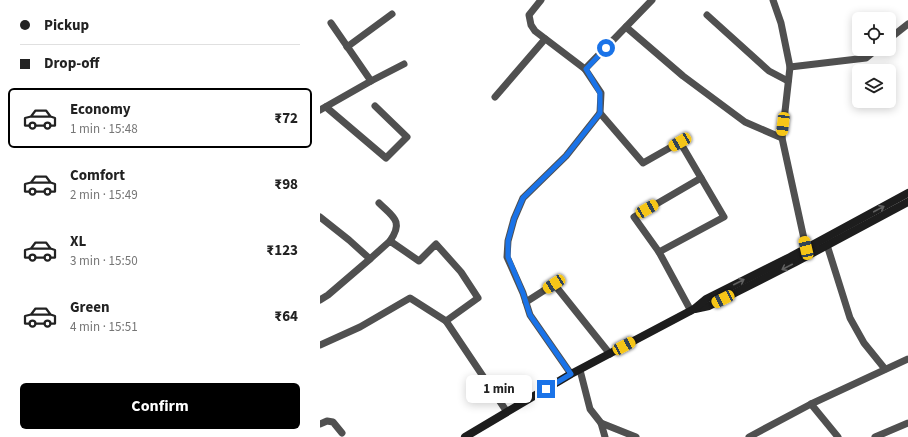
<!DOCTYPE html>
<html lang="en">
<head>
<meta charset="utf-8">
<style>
  :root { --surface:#fff; --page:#f6f6f6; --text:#222; --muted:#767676; --line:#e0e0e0; --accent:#000 }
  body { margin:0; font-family:"Source Sans 3",sans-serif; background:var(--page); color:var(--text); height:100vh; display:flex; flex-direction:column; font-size:15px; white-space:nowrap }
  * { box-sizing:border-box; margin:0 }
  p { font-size:13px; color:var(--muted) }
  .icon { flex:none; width:22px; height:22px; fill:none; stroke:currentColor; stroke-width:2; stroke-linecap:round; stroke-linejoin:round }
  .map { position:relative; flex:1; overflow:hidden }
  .panel { display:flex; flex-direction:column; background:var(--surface); width:320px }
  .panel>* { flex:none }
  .banner { display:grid; align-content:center; height:88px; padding:0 20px; background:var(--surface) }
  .buttons { position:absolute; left:532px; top:12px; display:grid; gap:8px }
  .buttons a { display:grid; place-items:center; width:44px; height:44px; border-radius:6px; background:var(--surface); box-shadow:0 2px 10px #0003; font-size:20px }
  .end { position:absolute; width:18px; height:18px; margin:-9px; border:5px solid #1a73e8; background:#fff; box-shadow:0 0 0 2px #fff }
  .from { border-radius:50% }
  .bubble { position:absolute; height:28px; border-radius:6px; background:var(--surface); box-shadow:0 2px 10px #0003; font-size:13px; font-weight:700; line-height:28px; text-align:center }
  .car { position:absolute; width:12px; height:24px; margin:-12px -6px; border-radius:5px; box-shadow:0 0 3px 1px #0007; background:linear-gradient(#f5c518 24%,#345 0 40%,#f5c518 0 76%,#345 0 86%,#f5c518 0) }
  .banner b { display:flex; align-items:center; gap:14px; height:38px; font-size:15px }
  .banner b+b { border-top:1px solid var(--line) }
  .banner i { width:10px; height:10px; background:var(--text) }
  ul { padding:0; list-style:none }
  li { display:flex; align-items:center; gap:12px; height:60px; margin:0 8px 6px; padding:0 12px; border:2px solid transparent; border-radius:6px }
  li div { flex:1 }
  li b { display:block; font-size:15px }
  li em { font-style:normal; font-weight:700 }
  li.selected { border-color:var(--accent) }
  li>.icon { width:36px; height:36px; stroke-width:1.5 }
  .cta { display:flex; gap:8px; margin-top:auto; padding:8px 20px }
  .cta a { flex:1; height:46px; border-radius:6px; background:var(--accent); color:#fff; font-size:16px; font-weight:700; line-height:46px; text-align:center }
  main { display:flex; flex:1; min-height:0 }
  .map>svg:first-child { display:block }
</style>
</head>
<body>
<main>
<section class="panel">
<div class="banner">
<b><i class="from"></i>Pickup</b>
<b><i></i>Drop-off</b>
</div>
<ul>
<li class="selected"><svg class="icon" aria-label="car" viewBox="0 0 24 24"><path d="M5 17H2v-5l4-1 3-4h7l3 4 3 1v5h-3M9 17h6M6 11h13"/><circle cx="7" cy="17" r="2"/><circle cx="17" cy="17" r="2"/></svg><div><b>Economy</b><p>1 min · 15:48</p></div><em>₹72</em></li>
<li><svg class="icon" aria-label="car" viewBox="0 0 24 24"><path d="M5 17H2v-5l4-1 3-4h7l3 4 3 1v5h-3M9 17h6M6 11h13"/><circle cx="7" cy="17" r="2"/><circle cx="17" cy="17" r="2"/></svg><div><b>Comfort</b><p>2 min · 15:49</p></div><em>₹98</em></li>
<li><svg class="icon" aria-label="car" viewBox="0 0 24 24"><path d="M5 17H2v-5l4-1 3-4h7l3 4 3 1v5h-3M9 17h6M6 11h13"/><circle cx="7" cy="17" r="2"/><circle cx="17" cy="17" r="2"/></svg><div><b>XL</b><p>3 min · 15:50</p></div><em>₹123</em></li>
<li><svg class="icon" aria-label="car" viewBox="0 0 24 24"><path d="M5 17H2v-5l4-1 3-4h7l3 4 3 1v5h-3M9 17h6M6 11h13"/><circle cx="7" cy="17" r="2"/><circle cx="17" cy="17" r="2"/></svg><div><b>Green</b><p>4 min · 15:51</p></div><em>₹64</em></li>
</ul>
<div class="cta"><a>Confirm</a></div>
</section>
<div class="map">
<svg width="588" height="437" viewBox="0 0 588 437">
  <rect width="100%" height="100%" fill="#fff"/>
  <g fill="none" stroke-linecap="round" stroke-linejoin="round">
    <g stroke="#505050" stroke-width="7">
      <polyline points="221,0 209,15 211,25 215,31 265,69"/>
      <polyline points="453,0 461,23 470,67 462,138"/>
      <polyline points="387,15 449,71 468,81"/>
      <polyline points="306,27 363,76 425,122 462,138 486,248"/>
      <polyline points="569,39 588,24"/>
      <polyline points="27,47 72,14"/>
      <polyline points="470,67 546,58 557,49"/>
      <polyline points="51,81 84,64"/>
      <polyline points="175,97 225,39"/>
      <polyline points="6,107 66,158 87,137 55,106"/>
      <polyline points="0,110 51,81 11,23"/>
      <polyline points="280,113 323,163 360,142 404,217 339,252 371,311"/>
      <path d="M 59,203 C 73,217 84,221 70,241"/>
      <polyline points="0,217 29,240 50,259 8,295 0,300"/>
      <polyline points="507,245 530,318 544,343 565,369"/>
      <polyline points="339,252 314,217 381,178"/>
      <polyline points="206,302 234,284 290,354"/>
      <polyline points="126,321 187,412"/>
      <polyline points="0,345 40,327 90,298 126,321 158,298 141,272 116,244 99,261 70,241 50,259"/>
      <polyline points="260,370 270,409 281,423 316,437"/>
      <polyline points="251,374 210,315 203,293 187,257 188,241 194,219 203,198 246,156 280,113 281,93 265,69 332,0"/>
      <polyline points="491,404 518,437"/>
      <polyline points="281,423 285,437"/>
      <polyline points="0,424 7,421 13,422 22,433"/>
      <polyline points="429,437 491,404 588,359"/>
      <polyline points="555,437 588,423"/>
    </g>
    <g stroke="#1d1d1d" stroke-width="8">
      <polyline points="375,309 389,306 474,263 588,202"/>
      <polyline points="145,437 251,374 374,309 386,299 470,257 588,193"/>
    </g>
  </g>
  <defs><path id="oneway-shaft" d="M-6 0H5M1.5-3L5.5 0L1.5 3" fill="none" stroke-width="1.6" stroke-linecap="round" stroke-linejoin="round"/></defs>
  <g stroke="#616161">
    <use href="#oneway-shaft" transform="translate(559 209) rotate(-28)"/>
    <use href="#oneway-shaft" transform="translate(467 267) rotate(153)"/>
    <use href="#oneway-shaft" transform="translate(419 282) rotate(-27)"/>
  </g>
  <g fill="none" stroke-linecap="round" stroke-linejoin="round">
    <polyline stroke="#1a73e8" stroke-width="5" points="226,389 251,374 210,315 203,293 188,257 188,241 194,219 203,198 246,156 280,113 280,93 266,69 286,48"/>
  </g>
</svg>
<div class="buttons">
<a><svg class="icon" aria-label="locate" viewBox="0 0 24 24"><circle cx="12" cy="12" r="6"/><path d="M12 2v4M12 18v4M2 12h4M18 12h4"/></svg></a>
<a><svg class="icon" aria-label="layers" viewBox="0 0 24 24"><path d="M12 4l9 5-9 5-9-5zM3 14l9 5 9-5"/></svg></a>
</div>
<i class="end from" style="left:286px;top:48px"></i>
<i class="end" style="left:226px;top:389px"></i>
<div class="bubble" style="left:146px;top:375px;width:66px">1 min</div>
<i class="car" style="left:463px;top:124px;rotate:187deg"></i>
<i class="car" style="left:360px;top:142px;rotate:240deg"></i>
<i class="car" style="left:327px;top:209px;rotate:60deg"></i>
<i class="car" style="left:486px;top:248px;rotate:347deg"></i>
<i class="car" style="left:234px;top:284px;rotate:237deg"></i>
<i class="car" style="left:403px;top:299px;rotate:243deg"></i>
<i class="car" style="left:304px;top:346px;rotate:62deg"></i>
</div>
</main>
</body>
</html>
